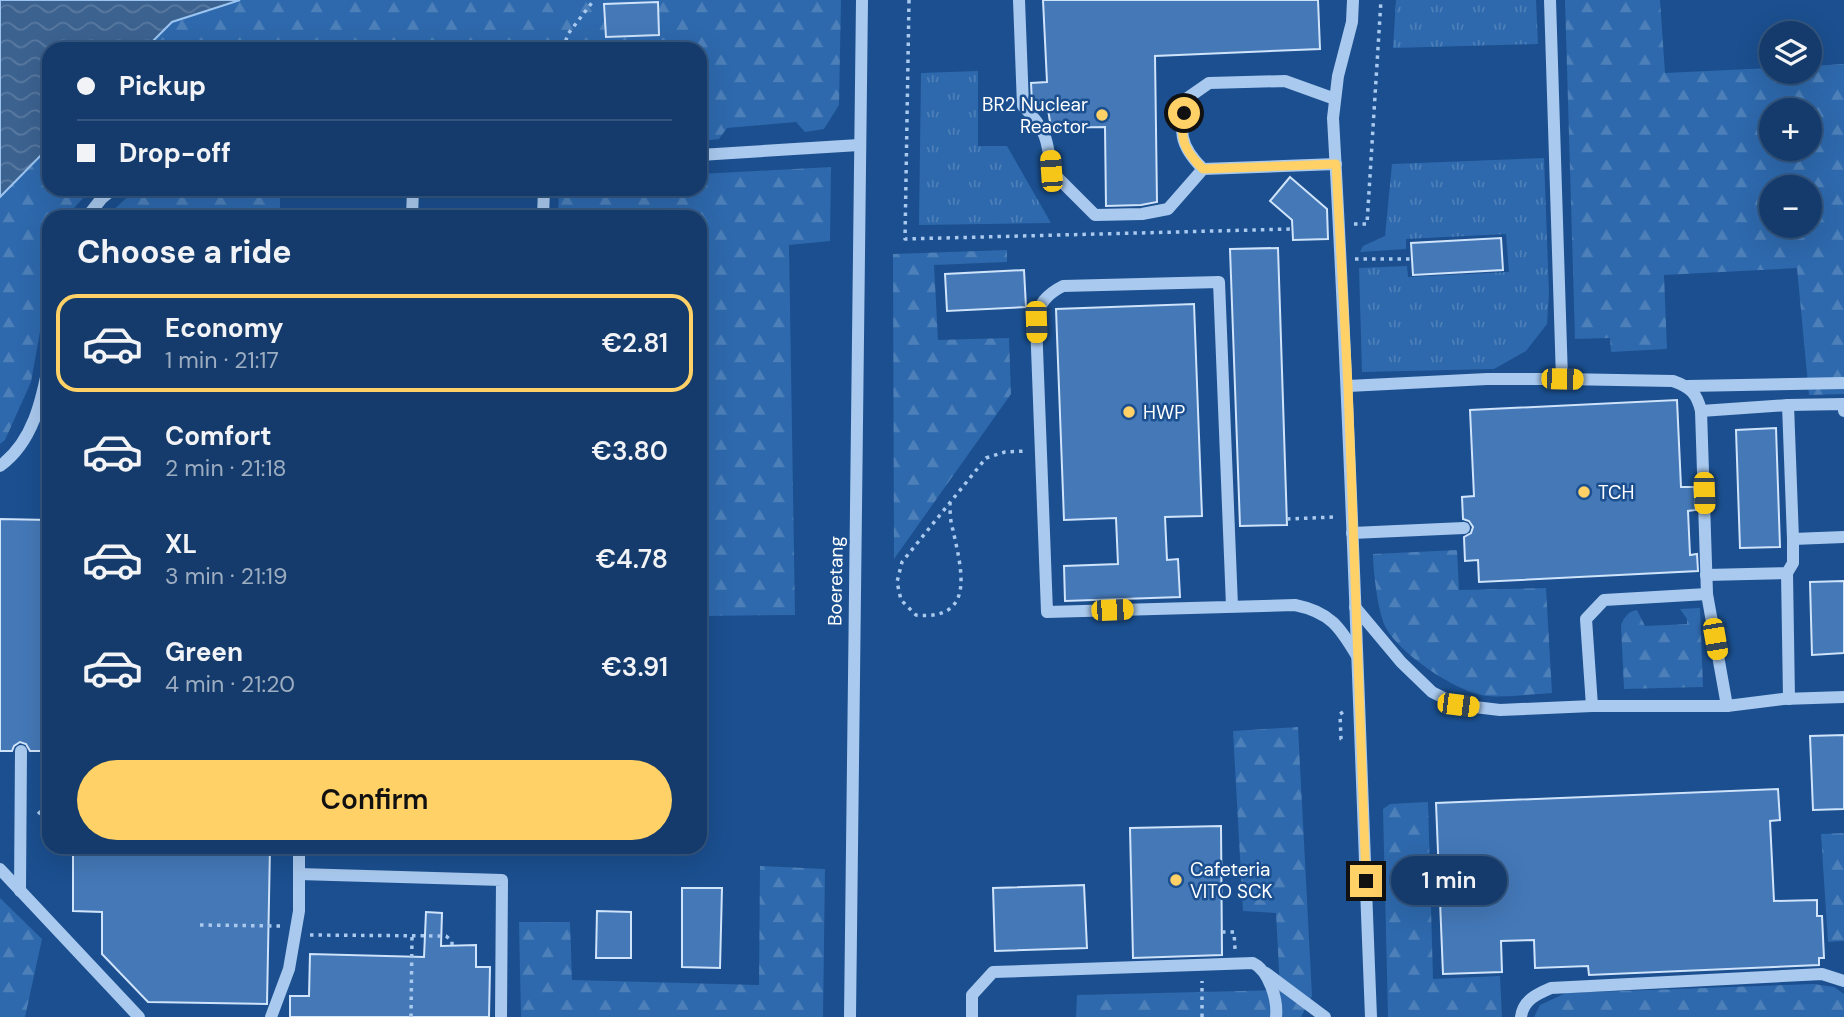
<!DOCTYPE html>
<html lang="en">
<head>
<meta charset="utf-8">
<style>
  :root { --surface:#143b6b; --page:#1d4271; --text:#f1f3f6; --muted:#9dadc1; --line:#33557e; --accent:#ffd166 }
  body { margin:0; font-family:"DM Sans",sans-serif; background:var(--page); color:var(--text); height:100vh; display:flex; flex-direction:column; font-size:26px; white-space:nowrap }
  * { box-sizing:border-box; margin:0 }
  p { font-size:23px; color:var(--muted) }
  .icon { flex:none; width:38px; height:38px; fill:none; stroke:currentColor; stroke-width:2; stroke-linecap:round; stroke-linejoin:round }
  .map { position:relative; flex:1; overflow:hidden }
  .details { position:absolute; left:42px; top:210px; width:665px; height:644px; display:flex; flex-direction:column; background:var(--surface); border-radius:21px; box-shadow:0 7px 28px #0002,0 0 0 2px var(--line) }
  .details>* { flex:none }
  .banner { position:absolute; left:42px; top:42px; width:665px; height:154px; border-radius:21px; box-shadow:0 7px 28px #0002,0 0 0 2px var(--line); display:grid; align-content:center; height:154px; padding:0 35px; background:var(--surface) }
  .controls { position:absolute; left:1759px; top:21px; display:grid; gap:14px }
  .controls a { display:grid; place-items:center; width:63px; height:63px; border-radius:50%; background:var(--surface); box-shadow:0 7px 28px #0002,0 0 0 2px var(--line); font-size:35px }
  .end { position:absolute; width:32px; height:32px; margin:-16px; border:9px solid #ffd166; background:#111; box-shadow:0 0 0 4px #111 }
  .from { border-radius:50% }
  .bubble { position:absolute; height:49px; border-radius:24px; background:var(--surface); box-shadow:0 7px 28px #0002,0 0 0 2px var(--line); font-size:23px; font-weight:600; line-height:49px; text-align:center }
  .car { position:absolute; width:21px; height:42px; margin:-21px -10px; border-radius:9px; box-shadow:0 0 5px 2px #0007; background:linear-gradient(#f5c518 24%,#345 0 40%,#f5c518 0 76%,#345 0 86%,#f5c518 0) }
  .banner b { display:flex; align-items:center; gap:24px; height:66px; font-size:26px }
  .banner b+b { border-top:2px solid var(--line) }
  .banner i { width:18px; height:18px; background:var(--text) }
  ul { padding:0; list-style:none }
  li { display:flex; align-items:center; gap:21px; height:98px; margin:0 14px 10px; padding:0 21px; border:4px solid transparent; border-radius:21px }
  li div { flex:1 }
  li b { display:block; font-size:26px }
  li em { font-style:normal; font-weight:600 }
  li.on { border-color:var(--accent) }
  li>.icon { width:63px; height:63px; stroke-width:1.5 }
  h2 { padding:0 35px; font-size:32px; line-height:84px }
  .primary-button { display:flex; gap:14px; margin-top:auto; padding:14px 35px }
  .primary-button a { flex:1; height:80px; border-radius:42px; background:var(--accent); color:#111; font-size:28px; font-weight:600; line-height:80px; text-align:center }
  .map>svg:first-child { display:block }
</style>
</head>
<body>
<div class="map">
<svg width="1844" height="1017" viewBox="0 0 1844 1017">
  <defs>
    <pattern id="grass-tufts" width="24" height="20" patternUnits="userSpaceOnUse" patternTransform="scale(1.75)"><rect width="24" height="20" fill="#2e69ad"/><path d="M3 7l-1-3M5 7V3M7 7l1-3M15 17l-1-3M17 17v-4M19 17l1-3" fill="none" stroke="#4d80b9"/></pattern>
    <pattern id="forest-firs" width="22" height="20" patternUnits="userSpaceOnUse" patternTransform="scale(1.75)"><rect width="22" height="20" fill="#2e69ad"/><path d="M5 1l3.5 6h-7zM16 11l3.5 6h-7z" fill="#4d80b9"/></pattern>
    <pattern id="water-waves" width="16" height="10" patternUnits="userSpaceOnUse" patternTransform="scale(1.75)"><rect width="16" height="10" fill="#3c6290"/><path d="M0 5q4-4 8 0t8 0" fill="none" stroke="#597aa1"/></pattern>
  </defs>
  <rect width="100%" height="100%" fill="#1b4f8f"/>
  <g fill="url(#grass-tufts)">
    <polygon points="1396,0 1536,0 1538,44 1393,48"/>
    <polygon points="978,71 978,146 1007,146 1051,223 919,225 921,73"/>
    <polygon points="1544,158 1549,293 1547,324 1526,351 1494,369 1362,372 1359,268 1407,266 1408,277 1509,272 1506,234 1406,239 1406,249 1360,252 1363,246 1385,236 1392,164"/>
  </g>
  <g fill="url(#forest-firs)" fill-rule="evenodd">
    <polygon points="240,0 841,0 839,105 824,129 805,132 796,122 727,128 719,139 700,141 700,49 145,49 172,22"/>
    <path d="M 1565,0 L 1660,0 L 1665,73 L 1771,68 L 1771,72 L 1810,72 L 1810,66 L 1844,64 L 1844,394 L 1809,395 L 1797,268 L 1664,275 L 1667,349 L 1611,352 L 1610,338 L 1575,339 ZM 1771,110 L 1810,110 L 1810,149 L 1771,149 ZM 1771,187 L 1810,187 L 1810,226 L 1771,226 Z"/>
    <polygon points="49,147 49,189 91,189 66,217 49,217 49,281 31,382 5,440 0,444 0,197"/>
    <polygon points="831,167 830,241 789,245 795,615 700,616 700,217 558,217 559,189 700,189 700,174"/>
    <polygon points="136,189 280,189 280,217 106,217"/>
    <polygon points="1007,250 1007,262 934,265 938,340 1009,338 1011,394 894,559 893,254"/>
    <path d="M 1457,550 L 1459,590 L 1546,588 L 1552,693 C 1531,694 1501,699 1481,695 C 1453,689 1400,654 1386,628 C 1378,614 1373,570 1373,554 Z"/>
    <path d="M 1700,608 L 1703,687 L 1624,689 L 1621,625 C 1624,618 1628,611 1637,610 L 1645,626 L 1687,624 L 1687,619 L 1680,609 Z"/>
    <polygon points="1298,727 1312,996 1301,1017 1076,1017 1077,995 1280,990 1276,913 1243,911 1233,731"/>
    <polygon points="1428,802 1433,979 1500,976 1502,1017 1388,1017 1383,809 1390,804"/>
    <polygon points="1844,833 1844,941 1828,942 1821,834"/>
    <polygon points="760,866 825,869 823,1017 521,1017 519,922 570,922 572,980 759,985"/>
    <polygon points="0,898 42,939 25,1017 0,1017"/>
    <polygon points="1814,984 1834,987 1844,994 1844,1017 1534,1017 1540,1005 1566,993"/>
  </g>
  <polygon fill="url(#water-waves)" stroke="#9cc4f0" stroke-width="2" points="0,0 240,0 172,22 145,49 49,49 49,147 0,197"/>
  <g fill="#4478b7" stroke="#cfe3fa" stroke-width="2">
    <polygon points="1043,0 1318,0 1320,49 1155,56 1157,202 1141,205 1106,206 1105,127 1051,128 1047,103 1032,102 1031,83 1047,82"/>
    <polygon points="658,2 659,35 606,37 604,4"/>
    <polygon points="1290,177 1327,209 1328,239 1293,240 1292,220 1270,201"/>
    <polygon points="1501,238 1503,270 1413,275 1411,243"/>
    <polygon points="1278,248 1287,525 1240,526 1230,249"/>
    <polygon points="1024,270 1026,307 947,311 945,274"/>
    <polygon points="1194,304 1202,516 1165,517 1167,560 1178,559 1180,597 1065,601 1064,566 1118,564 1116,518 1064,520 1056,309"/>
    <polygon points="1677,400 1681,487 1694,487 1696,510 1688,511 1690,555 1697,554 1698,571 1479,582 1478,560 1465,561 1464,537 1471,533 1473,527 1469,521 1463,519 1462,497 1474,496 1470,410"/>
    <polygon points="1776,428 1780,547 1740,548 1736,430"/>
    <polygon points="0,519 49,520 49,751 30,751 26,744 20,742 14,746 12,751 0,751"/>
    <polygon points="1844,581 1844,653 1812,655 1810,582"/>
    <polygon points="1844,735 1844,809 1813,810 1810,736"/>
    <polygon points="1778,789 1780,820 1770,821 1774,901 1817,900 1817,916 1822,916 1824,958 1819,958 1819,965 1589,975 1588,966 1535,968 1534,940 1501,941 1502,972 1443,974 1436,803"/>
    <polygon points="1221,826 1222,955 1133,958 1130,828"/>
    <polygon points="73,847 270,847 267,1004 148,1002 102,954 102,912 73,911"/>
    <polygon points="1084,885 1087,948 995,951 993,888"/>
    <polygon points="682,888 722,888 720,968 682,967"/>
    <polygon points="597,911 631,912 631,958 596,958"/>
    <polygon points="426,912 442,913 441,946 476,945 476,967 490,967 489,1017 290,1017 290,996 309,996 310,954 424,957"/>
  </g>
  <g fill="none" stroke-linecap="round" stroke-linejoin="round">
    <g stroke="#a9c9ee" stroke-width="3.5" stroke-dasharray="3.5 5" stroke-linecap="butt">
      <polyline points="909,0 905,239 1292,229"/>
      <polyline points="563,49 568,34 594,0"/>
      <polyline points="1354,224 1367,224 1381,0"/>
      <polyline points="1355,259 1412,259"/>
      <path d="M 950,502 C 950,511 950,521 953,530 C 961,568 977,621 916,615 L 901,600 L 897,582 L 902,562 L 986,458 L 1005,452 L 1027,451"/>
      <polyline points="1287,519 1335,517"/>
      <polyline points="1343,712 1340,714 1341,739 1344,741"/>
      <polyline points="38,814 49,804"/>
      <polyline points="200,925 280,926"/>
      <polyline points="1222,932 1234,932 1235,949"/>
      <polyline points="310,935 446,936 452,941 452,945"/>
      <polyline points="411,1017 412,936"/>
      <polyline points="1202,1017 1202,981"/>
    </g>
    <g stroke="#a9c9ee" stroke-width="12">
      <path d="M 1019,0 L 1023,106 C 1046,129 1048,140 1051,171 L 1095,215 L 1142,214 L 1168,209 L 1203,169"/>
      <path d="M 1353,0 L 1352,22 L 1338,76 L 1333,118 C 1350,417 1359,717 1371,1017"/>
      <path d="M 1335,99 L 1285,81 L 1209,83 L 1186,99 C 1180,132 1178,144 1203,169 L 1336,164"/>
      <polyline points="700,155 859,145"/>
      <polyline points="87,217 102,198 113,189"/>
      <polyline points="412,217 413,189"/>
      <polyline points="543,217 544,189"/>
      <path d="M 1562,379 L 1673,381 C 1690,387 1697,393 1701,411 L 1707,594 L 1727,706"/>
      <polyline points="1348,386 1487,379 1562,379 1550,0"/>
      <polyline points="1688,386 1844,383"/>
      <polyline points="1788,405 1844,404 1844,411"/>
      <polyline points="1701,411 1788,405 1793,539 1793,563 1787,573 1706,575"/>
      <path d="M 0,466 C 33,442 42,400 49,362"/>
      <polyline points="1352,533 1464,528"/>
      <polyline points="1793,539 1844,537"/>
      <polyline points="1787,573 1789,699"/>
      <path d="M 1232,606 L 1219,282 L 1063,286 C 1047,294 1038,304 1036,322 L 1047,612 L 1295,605 C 1330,612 1340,627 1357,656"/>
      <polyline points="1355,607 1401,662 1432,692 1458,705 1500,710 1592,706 1727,706 1783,699 1844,697"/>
      <polyline points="1592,706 1586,619 1604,600 1707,594"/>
      <polyline points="0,869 139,1017"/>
      <polyline points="299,874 502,880 501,1017"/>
      <polyline points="20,891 21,751"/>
      <polyline points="1266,973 1325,1017"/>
      <polyline points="271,1017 289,969 299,911 299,847"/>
      <polyline points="850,1017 862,0"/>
      <path d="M 972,1017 L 972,995 L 993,972 L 1253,963 C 1269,971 1278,1000 1276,1017"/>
      <path d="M 1521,1017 C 1523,1000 1537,994 1551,988 L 1822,974 L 1844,981"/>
    </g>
  </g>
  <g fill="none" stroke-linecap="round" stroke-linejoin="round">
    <path stroke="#ffd166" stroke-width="9" d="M 1184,113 C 1179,140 1185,151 1203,169 L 1336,164 L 1348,386 L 1366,881"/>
  </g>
  <g fill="#ffd166" stroke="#1b4f8f" stroke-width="2.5">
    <circle cx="1102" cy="115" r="7"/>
    <circle cx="1129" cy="412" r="7"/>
    <circle cx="1584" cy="492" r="7"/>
    <circle cx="1176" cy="880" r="7"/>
  </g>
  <g text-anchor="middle" stroke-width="5" stroke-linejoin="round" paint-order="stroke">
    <g font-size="19" fill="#fff" stroke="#1b4f8f" text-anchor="start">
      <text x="1088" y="111" text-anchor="end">BR2 Nuclear<tspan x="1088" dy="22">Reactor</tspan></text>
      <text x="1143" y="419">HWP</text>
      <text x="1598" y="499">TCH</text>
      <text x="1190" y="876">Cafeteria<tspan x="1190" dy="22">VITO SCK</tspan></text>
    </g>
    <g font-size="19" fill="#fff" stroke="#1b4f8f">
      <text transform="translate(835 581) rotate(-89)" y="7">Boeretang</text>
    </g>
  </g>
</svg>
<div class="controls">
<a><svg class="icon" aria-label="layers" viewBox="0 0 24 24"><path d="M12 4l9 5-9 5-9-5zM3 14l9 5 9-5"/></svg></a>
<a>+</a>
<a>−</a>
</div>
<i class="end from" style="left:1184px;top:113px"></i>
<i class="end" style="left:1366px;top:881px"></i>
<div class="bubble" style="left:1391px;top:856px;width:116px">1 min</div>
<i class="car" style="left:1051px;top:171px;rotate:356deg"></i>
<i class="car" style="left:1036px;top:322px;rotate:178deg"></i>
<i class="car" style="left:1562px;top:379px;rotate:91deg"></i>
<i class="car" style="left:1704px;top:493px;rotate:178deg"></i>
<i class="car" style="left:1112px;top:610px;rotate:88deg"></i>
<i class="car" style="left:1715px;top:639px;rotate:170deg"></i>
<i class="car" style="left:1458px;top:705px;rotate:97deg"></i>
<div class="banner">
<b><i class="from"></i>Pickup</b>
<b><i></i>Drop-off</b>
</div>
<section class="details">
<h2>Choose a ride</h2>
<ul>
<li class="on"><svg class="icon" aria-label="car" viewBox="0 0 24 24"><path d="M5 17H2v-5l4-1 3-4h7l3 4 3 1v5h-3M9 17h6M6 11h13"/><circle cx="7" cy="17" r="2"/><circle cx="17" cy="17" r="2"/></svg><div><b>Economy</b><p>1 min · 21:17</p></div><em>€2.81</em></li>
<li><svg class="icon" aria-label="car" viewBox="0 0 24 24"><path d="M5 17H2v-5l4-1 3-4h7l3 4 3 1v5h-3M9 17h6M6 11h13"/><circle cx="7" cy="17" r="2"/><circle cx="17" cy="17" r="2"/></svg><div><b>Comfort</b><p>2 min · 21:18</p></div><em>€3.80</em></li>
<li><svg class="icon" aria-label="car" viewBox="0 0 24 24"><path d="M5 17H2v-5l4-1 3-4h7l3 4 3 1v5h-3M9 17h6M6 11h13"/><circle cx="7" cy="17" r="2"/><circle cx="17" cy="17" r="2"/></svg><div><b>XL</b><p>3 min · 21:19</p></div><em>€4.78</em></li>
<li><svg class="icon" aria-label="car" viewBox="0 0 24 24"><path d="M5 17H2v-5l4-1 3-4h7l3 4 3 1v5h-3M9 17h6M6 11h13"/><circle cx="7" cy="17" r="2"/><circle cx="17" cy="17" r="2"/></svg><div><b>Green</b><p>4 min · 21:20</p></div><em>€3.91</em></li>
</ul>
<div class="primary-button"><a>Confirm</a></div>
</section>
</div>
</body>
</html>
